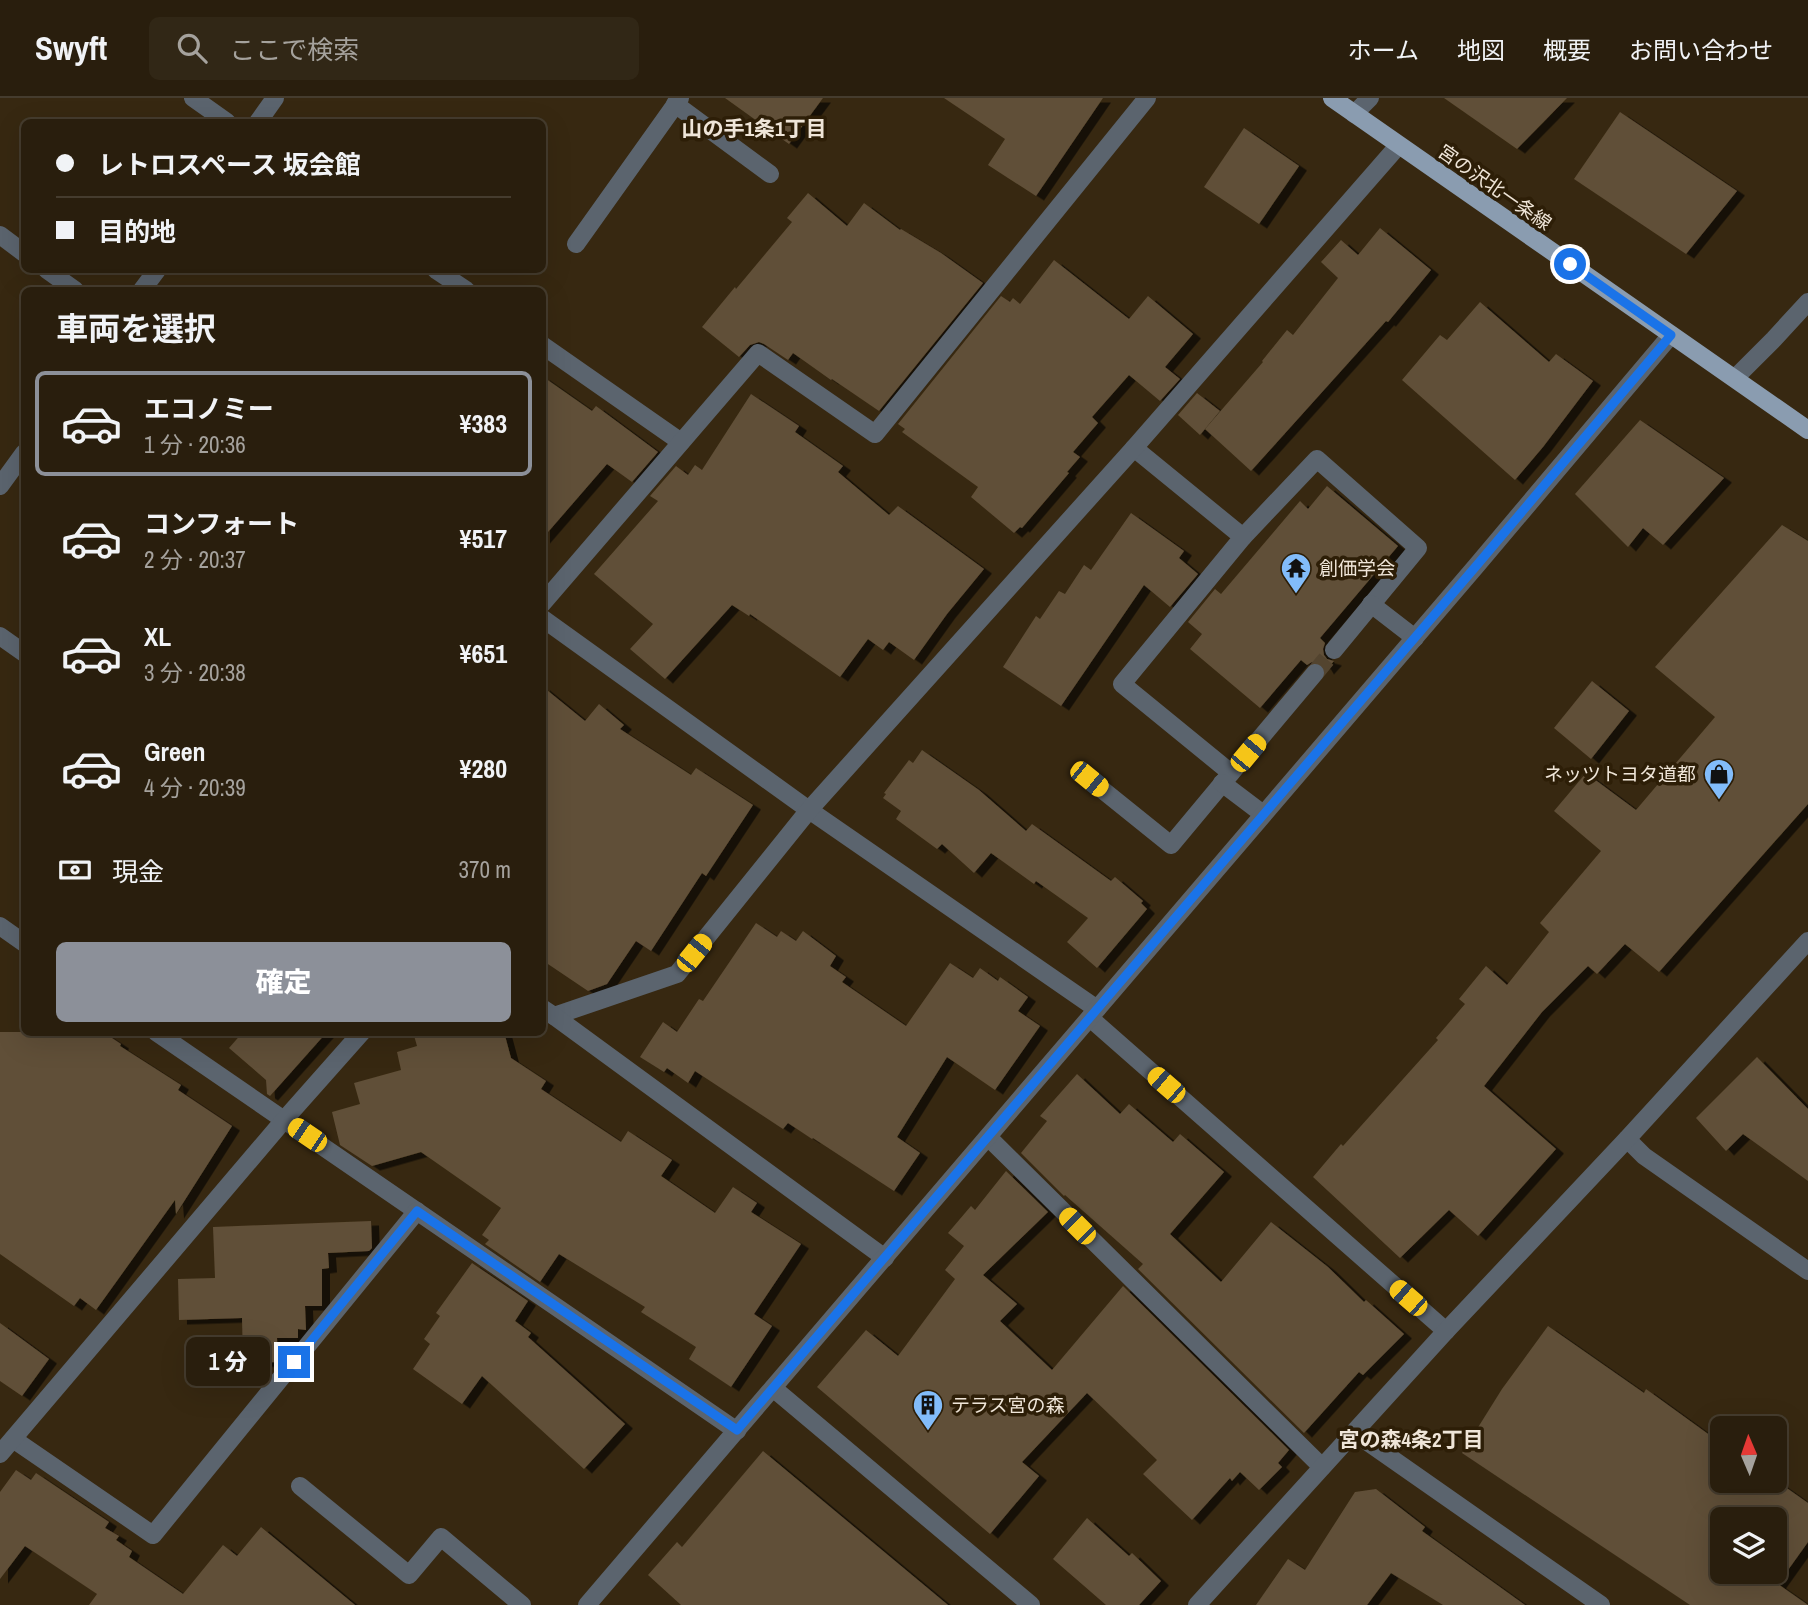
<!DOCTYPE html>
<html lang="ja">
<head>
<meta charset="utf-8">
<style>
  :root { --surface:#291e0d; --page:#312716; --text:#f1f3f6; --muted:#a5a29d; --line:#453c2e; --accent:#8c9099 }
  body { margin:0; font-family:"Archivo Narrow","Noto Sans JP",sans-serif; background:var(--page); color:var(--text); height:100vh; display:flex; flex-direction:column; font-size:26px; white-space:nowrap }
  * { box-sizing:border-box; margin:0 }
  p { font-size:23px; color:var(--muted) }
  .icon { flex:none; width:38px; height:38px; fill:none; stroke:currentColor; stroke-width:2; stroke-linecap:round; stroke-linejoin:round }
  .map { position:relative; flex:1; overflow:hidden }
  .sheet { position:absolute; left:21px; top:189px; width:525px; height:749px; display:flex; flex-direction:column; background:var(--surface); border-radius:10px; box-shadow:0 7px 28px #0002,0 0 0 2px var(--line) }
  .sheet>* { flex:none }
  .guide { position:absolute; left:21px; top:21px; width:525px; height:154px; border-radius:10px; box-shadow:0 7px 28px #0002,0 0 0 2px var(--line); display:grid; align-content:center; height:154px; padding:0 35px; background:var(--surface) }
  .needle { width:46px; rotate:358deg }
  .fabs { position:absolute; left:1710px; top:1318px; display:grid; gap:14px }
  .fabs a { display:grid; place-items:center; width:77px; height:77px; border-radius:10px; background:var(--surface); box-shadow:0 7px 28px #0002,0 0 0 2px var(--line); font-size:35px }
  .end { position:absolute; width:32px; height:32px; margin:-16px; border:9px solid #1a73e8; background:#fff; box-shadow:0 0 0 4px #fff }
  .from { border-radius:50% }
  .bubble { position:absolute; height:49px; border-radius:10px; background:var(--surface); box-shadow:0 7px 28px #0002,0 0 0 2px var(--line); font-size:23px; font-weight:800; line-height:49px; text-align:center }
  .car { position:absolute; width:21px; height:42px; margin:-21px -10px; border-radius:9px; box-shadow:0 0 5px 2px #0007; background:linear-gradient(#f5c518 24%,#345 0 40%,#f5c518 0 76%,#345 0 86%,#f5c518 0) }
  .guide b { display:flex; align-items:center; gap:24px; height:66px; font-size:26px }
  .guide b+b { border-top:2px solid var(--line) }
  .guide i { width:18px; height:18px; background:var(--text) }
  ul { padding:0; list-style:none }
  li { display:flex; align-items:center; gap:21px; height:105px; margin:0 14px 10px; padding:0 21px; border:4px solid transparent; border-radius:10px }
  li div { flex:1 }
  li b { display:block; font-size:26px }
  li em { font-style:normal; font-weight:800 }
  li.on { border-color:var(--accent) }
  li>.icon { width:63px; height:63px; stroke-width:1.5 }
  h2 { padding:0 35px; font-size:32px; line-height:84px }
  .pay { display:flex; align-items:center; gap:18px; height:77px; padding:0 35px; font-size:26px }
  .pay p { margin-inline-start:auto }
  .button { display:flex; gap:14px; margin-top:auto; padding:14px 35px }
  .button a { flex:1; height:80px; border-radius:10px; background:var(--accent); color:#fff; font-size:28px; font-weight:800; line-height:80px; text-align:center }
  header { display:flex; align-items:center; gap:42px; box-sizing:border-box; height:98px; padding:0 35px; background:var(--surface); border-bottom:2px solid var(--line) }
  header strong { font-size:33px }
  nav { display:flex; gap:38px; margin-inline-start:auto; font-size:24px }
  .search { width:490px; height:63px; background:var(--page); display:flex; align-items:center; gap:18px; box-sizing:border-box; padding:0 24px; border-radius:10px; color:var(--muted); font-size:26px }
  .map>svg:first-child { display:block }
</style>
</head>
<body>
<header>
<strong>Swyft</strong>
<div class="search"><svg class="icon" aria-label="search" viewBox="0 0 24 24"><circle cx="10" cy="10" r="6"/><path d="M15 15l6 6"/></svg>ここで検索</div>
<nav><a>ホーム</a><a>地図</a><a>概要</a><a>お問い合わせ</a></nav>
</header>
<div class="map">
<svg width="1808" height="1507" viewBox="0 0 1808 1507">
  <defs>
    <filter id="shadow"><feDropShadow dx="8" dy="4.5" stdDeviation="0" flood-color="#0009"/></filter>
  </defs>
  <rect width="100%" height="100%" fill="#372811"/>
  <g fill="#604f37" fill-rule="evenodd" filter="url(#shadow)">
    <polygon points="725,0 823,0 789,46"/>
    <polygon points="944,0 1103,0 1036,98 988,67 1005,41"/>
    <polygon points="1444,0 1567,0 1517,51"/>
    <polygon points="1620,14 1737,93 1686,156 1574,81"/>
    <polygon points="1244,30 1299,68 1259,126 1204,89"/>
    <polygon points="808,95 847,128 864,105 900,132 901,131 941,155 983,185 879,313 832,281 831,282 793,255 788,262 764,246 759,244 750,247 739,259 702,229 735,189 736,191 792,124 787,120"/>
    <polygon points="1380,130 1431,172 1388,224 1386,223 1251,373 1205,331 1263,264 1262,263 1287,232 1293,237 1338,180 1321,164 1341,142 1358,157"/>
    <polygon points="1054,162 1129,221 1148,198 1193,236 1165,269 1180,281 1160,303 1129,277 1092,319 1098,325 1073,354 1080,359 1067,374 1069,375 1022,430 1020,429 1014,435 971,399 978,389 902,334 905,331 898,326 1001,198 1010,204 1013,200 1020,206"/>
    <polygon points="1480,204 1549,264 1556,256 1593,283 1543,349 1515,382 1402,282 1440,237 1447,242"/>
    <polygon points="542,278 592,313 596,308 658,354 632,384 607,366 542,441"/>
    <polygon points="1197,295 1220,313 1200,337 1178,317"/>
    <polygon points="751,296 799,328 795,334 843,368 838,374 889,417 898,408 984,471 947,516 914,562 889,544 883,552 868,541 840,579 750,516 749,518 732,507 665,581 630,551 653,526 594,476 658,403 650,398 676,368 688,377 695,367 702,372"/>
    <polygon points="1640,322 1724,380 1663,447 1643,430 1628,449 1575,396"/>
    <polygon points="1327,388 1398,448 1320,540 1325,545 1323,551 1324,557 1327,561 1334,563 1326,572 1323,567 1318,564 1312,564 1307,567 1301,562 1260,610 1190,551 1202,536 1188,524 1215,491 1221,496 1300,403 1308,411"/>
    <polygon points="1131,415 1184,453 1179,460 1198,476 1170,509 1144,487 1061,608 1003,569 1036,518 1040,521 1059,493 1065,496 1084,467 1091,472"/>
    <polygon points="1782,427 1808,443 1808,706 1659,874 1625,846 1597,876 1588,868 1542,914 1484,988 1556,1051 1478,1138 1449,1112 1400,1160 1313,1079 1341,1046 1343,1048 1438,942 1436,940 1465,906 1459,901 1486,868 1507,887 1549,834 1540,825 1601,753 1554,713 1586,675 1636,712 1715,619 1655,569"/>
    <polygon points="1592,583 1629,613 1591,661 1554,630"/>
    <polygon points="542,588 585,623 599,606 624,627 620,631 691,677 696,670 753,707 706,778 702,775 651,853 636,843 607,886 588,893 542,862"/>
    <polygon points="922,652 979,692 1026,733 1032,726 1111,783 1115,779 1143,803 1141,805 1147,811 1097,870 1067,844 1088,820 1036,783 1034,786 991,755 974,775 942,746 937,751 896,721 901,713 883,700 886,696 884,695 909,662 913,665"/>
    <polygon points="756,825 777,839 781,833 796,843 803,833 836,858 830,868 846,879 842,884 906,928 950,865 973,880 980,870 998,883 1000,879 1028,899 1018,913 1040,928 995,992 947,959 897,1039 920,1055 894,1093 813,1040 812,1041 788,1025 783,1031 695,973 688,985 667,970 664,974 640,959 663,924 677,934 699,901 703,903"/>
    <polygon points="0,934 103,934 121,946 120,948 181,987 178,992 232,1028 176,1116 175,1102 96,1212 80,1200 74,1208 0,1156"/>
    <polygon points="243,934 327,934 270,998 267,996 266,982 229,950"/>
    <polygon points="413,934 504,934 511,960 546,983 541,991 621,1044 628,1033 672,1062 661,1078 715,1115 733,1089 757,1105 751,1114 801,1146 754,1216 772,1228 731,1289 689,1261 696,1249 641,1214 645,1209 559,1156 540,1184 485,1146 489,1142 482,1137 501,1110 421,1054 372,1068 340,1047 332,1014 360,1006 354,985 401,972 397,954 417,948"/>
    <polygon points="1757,959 1808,1011 1808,1083 1743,1036 1726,1053 1696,1020"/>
    <polygon points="1077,976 1120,1016 1129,1006 1173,1044 1180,1036 1224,1074 1170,1136 1221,1184 1271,1124 1328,1169 1364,1204 1366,1202 1404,1236 1363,1277 1359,1274 1304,1335 1138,1171 1143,1166 1065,1097 1064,1098 1021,1055 1047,1023 1040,1018"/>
    <polygon points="1006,1073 1048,1114 983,1177 1017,1206 1000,1223 1052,1272 1123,1188 1289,1352 1278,1365 1282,1369 1259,1392 1240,1374 1232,1383 1230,1380 1192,1422 1143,1376 1157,1362 1087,1295 1022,1364 1039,1378 990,1436 817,1289 866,1232 898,1258 955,1181 945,1172 964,1148 948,1135 971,1108 975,1112"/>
    <polygon points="371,1123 372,1150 369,1153 328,1155 329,1170 322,1171 322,1208 305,1208 306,1232 298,1231 298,1240 277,1240 278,1264 243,1265 242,1220 179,1222 178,1181 215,1180 213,1129"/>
    <polygon points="472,1165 528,1203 515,1223 531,1235 528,1239 625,1326 584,1371 482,1278 462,1306 413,1271 430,1246 424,1241 440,1218 436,1215"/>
    <polygon points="0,1225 49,1261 22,1298 0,1283"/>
    <path d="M 1548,1228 L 1644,1295 L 1646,1291 L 1722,1346 L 1722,1382 L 1774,1383 L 1774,1381 L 1808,1405 L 1808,1444 L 1778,1486 L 1808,1507 L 1690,1507 L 1462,1355 L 1502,1291 ZM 1722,1421 L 1774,1421 L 1774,1474 L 1722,1474 Z"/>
    <polygon points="763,1353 948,1507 681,1507 648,1477 677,1444 682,1449"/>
    <polygon points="16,1372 31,1382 36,1375 109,1424 105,1430 119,1438 116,1442 132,1453 129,1459 183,1496 223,1447 237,1458 261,1429 355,1507 89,1507 97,1496 25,1448 0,1481 0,1394"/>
    <polygon points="1376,1391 1425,1429 1422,1433 1525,1507 1443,1507 1391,1475 1367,1507 1256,1507 1288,1461 1305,1472 1355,1394"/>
    <polygon points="1087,1420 1129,1458 1132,1455 1161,1483 1139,1507 1106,1507 1053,1461"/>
  </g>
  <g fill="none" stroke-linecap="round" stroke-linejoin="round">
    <polyline stroke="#53442f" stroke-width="18" stroke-dasharray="18 9" stroke-linecap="butt" points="1315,575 1334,552"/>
    <g stroke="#5b646e" stroke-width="18">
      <polyline points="193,0 227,24"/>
      <polyline points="675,6 770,76"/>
      <polyline points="1354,16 1370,0"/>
      <polyline points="258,24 275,0"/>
      <polyline points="0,137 24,155"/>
      <polyline points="576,146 680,0"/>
      <polyline points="47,172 75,192"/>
      <polyline points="436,172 466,192"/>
      <polyline points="142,192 157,172"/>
      <polyline points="542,247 681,344"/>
      <polyline points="1735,280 1774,241 1808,204"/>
      <polyline points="0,388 24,355"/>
      <polyline points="1243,439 1317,361 1418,450 1334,552"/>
      <polyline points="542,506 758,255 875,336 1147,0"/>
      <polyline points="1371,506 1415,540"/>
      <polyline points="542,520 809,712 1097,911"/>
      <polyline points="0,538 24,555"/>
      <polyline points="1231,675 1315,575"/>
      <polyline points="1089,681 1171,747 1231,675 1122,586 1243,439 1134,350"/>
      <polyline points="1222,685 1263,716"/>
      <polyline points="0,828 24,845"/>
      <polyline points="542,910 554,918 677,876 809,712 1134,350 1398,48"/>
      <polyline points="554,918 885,1160"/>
      <polyline points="1090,920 1446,1233"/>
      <polyline points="156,934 737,1333"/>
      <polyline points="988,1039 1322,1369"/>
      <polyline points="1627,1041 1644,1058 1808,1173"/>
      <polyline points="773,1290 1031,1507"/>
      <polyline points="1355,1335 1601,1507"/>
      <polyline points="13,1341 153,1437 417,1113"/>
      <polyline points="0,1356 284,1022 362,934"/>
      <polyline points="300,1388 409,1477 441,1439 522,1507"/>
      <polyline points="587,1507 1477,467 1671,237"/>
      <polyline points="1197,1507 1446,1233 1627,1041 1808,843"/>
    </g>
    <polyline stroke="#8a9cb0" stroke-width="18" points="1332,0 1808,332"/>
  </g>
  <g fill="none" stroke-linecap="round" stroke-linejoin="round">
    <polyline stroke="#1a73e8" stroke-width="9" points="294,1264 417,1113 737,1332 1477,467 1671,237 1570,166"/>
  </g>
  <defs>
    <g id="temple-pin" transform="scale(1.575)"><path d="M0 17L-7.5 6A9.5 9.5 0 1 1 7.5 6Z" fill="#82bcfa" stroke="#2d1e07"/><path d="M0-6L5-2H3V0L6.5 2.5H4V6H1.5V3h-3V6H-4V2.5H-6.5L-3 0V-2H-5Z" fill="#111"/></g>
    <g id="shop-pin" transform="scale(1.575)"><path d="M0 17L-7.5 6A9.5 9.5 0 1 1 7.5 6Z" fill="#82bcfa" stroke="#2d1e07"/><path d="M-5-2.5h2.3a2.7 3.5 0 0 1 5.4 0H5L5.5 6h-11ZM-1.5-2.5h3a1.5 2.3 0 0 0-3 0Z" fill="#111"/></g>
    <g id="building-pin" transform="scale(1.575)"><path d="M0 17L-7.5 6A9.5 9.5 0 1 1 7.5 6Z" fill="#82bcfa" stroke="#2d1e07"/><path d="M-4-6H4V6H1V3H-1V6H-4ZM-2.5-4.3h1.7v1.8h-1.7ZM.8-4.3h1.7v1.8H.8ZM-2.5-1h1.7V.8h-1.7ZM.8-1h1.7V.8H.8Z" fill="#111"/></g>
  </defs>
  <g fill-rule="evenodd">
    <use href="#temple-pin" x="1296" y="470"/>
    <use href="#shop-pin" x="1719" y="676"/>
    <use href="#building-pin" x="928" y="1307"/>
  </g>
  <g text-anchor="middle" stroke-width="7" stroke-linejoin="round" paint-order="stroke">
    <g font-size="19" fill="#efe5d8" stroke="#2d1e07">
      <text transform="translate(1495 89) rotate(35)" y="7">宮の沢北一条線</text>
    </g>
    <g font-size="19" fill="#efe5d8" stroke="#2d1e07" text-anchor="start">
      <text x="1319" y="477">創価学会</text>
      <text x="1696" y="683" text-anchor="end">ネッツトヨタ道都</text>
      <text x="951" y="1314">テラス宮の森</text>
    </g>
    <g font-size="21" font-weight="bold" fill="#efe5d8" stroke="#2d1e07">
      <text x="754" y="38">山の手1条1丁目</text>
      <text x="1411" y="1349">宮の森4条2丁目</text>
    </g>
  </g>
</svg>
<div class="fabs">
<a><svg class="needle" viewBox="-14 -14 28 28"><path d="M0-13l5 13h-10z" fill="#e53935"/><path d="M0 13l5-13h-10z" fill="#a5a29d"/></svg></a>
<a><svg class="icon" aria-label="layers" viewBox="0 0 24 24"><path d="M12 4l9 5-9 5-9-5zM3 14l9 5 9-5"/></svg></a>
</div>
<i class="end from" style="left:1570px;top:166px"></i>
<i class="end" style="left:294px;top:1264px"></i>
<div class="bubble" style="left:186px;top:1239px;width:84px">1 分</div>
<i class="car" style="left:1248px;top:655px;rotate:40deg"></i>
<i class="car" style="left:1089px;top:681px;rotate:129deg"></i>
<i class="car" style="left:694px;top:855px;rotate:39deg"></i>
<i class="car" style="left:1166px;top:987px;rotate:311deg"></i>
<i class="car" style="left:307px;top:1037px;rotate:304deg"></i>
<i class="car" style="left:1077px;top:1128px;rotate:315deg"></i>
<i class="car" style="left:1408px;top:1200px;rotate:311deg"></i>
<div class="guide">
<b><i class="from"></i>レトロスペース 坂会館</b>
<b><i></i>目的地</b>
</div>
<section class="sheet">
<h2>車両を選択</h2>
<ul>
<li class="on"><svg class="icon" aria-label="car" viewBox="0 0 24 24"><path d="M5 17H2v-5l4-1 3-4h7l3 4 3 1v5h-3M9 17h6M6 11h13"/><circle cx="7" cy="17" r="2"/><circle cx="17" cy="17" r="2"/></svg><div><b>エコノミー</b><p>1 分 · 20:36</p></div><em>¥383</em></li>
<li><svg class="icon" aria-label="car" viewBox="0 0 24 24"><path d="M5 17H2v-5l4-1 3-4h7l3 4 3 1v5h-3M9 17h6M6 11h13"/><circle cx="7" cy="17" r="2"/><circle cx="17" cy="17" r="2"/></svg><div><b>コンフォート</b><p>2 分 · 20:37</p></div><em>¥517</em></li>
<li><svg class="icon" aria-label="car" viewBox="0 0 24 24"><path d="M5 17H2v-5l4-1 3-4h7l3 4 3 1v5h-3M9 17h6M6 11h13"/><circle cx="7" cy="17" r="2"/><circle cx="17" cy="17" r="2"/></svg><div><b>XL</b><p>3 分 · 20:38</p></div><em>¥651</em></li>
<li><svg class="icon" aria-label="car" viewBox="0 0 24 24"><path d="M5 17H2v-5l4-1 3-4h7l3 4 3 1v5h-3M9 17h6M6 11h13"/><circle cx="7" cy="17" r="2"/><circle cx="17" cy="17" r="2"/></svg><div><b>Green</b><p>4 分 · 20:39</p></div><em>¥280</em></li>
</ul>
<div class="pay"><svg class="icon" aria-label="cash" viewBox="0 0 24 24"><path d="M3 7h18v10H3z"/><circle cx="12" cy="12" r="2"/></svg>現金<p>370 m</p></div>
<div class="button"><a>確定</a></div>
</section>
</div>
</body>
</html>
